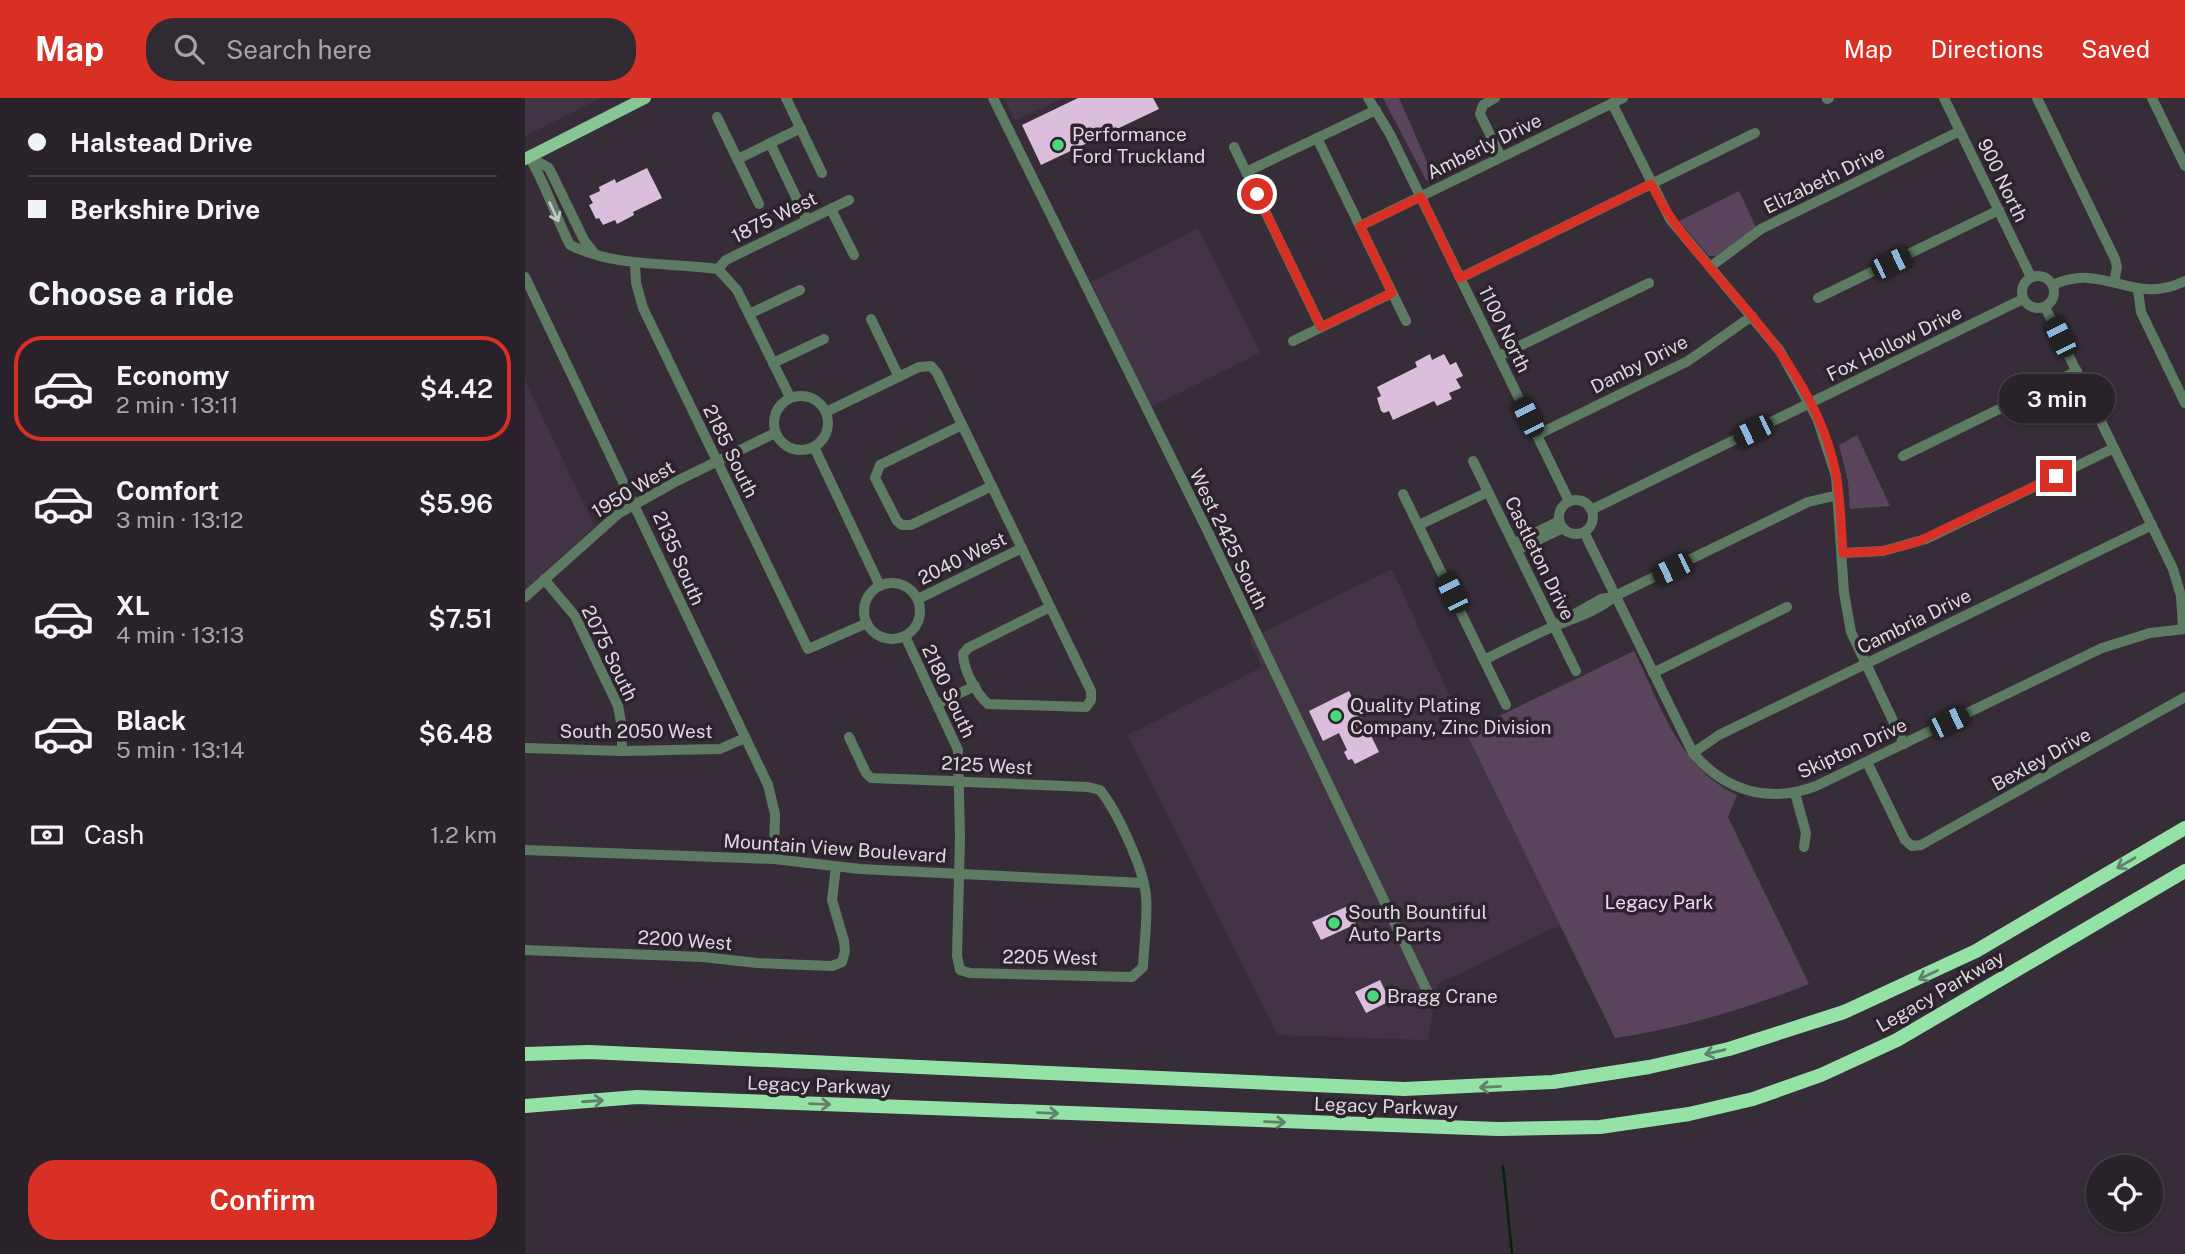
<!DOCTYPE html>
<html lang="en">
<head>
<meta charset="utf-8">
<style>
  :root { --surface:#29222a; --page:#312a32; --text:#f1f3f6; --muted:#a5a4a8; --line:#453f47; --accent:#d93025 }
  body { margin:0; font-family:"Public Sans",sans-serif; background:var(--page); color:var(--text); height:100vh; display:flex; flex-direction:column; font-size:26px; white-space:nowrap }
  * { box-sizing:border-box; margin:0 }
  p { font-size:23px; color:var(--muted) }
  .icon { flex:none; width:38px; height:38px; fill:none; stroke:currentColor; stroke-width:2; stroke-linecap:round; stroke-linejoin:round }
  .map { position:relative; flex:1; overflow:hidden }
  .panel { display:flex; flex-direction:column; background:var(--surface); width:525px }
  .panel>* { flex:none }
  .banner { display:grid; align-content:center; height:154px; padding:0 28px; background:var(--surface) }
  .buttons { position:absolute; left:1561px; top:1057px; display:grid; gap:14px }
  .buttons a { display:grid; place-items:center; width:77px; height:77px; border-radius:50%; background:var(--surface); box-shadow:0 2px 5px #0004,0 0 0 2px var(--line); font-size:35px }
  .end { position:absolute; width:32px; height:32px; margin:-16px; border:9px solid #d93025; background:#fff; box-shadow:0 0 0 4px #fff }
  .from { border-radius:50% }
  .bubble { position:absolute; height:49px; border-radius:24px; background:var(--surface); box-shadow:0 2px 5px #0004,0 0 0 2px var(--line); font-size:23px; font-weight:600; line-height:49px; text-align:center }
  .car { position:absolute; width:21px; height:42px; margin:-21px -10px; border-radius:9px; box-shadow:0 0 5px 2px #0007; background:linear-gradient(#222 24%,#8ab4d8 0 40%,#222 0 76%,#8ab4d8 0 86%,#222 0) }
  .banner b { display:flex; align-items:center; gap:24px; height:66px; font-size:26px }
  .banner b+b { border-top:2px solid var(--line) }
  .banner i { width:18px; height:18px; background:var(--text) }
  ul { padding:0; list-style:none }
  li { display:flex; align-items:center; gap:21px; height:105px; margin:0 14px 10px; padding:0 14px; border:4px solid transparent; border-radius:28px }
  li div { flex:1 }
  li b { display:block; font-size:26px }
  li em { font-style:normal; font-weight:600 }
  li.active { border-color:var(--accent) }
  li>.icon { width:63px; height:63px; stroke-width:1.5 }
  h2 { padding:0 28px; font-size:32px; line-height:84px }
  .pay { display:flex; align-items:center; gap:18px; height:77px; padding:0 28px; font-size:26px }
  .pay p { margin-inline-start:auto }
  .primary-button { display:flex; gap:14px; margin-top:auto; padding:14px 28px }
  .primary-button a { flex:1; height:80px; border-radius:28px; background:var(--accent); color:#fff; font-size:28px; font-weight:600; line-height:80px; text-align:center }
  header { display:flex; align-items:center; gap:42px; box-sizing:border-box; height:98px; padding:0 35px; background:var(--accent); color:#fff }
  header strong { font-size:33px }
  nav { display:flex; gap:38px; margin-inline-start:auto; font-size:24px }
  .search { width:490px; height:63px; background:var(--page); display:flex; align-items:center; gap:18px; box-sizing:border-box; padding:0 24px; border-radius:28px; color:var(--muted); font-size:26px }
  main { display:flex; flex:1; min-height:0 }
  .map>svg:first-child { display:block }
</style>
</head>
<body>
<header>
<strong>Map</strong>
<div class="search"><svg class="icon" aria-label="search" viewBox="0 0 24 24"><circle cx="10" cy="10" r="6"/><path d="M15 15l6 6"/></svg>Search here</div>
<nav><a>Map</a><a>Directions</a><a>Saved</a></nav>
</header>
<main>
<section class="panel">
<div class="banner">
<b><i class="from"></i>Halstead Drive</b>
<b><i></i>Berkshire Drive</b>
</div>
<h2>Choose a ride</h2>
<ul>
<li class="active"><svg class="icon" aria-label="car" viewBox="0 0 24 24"><path d="M5 17H2v-5l4-1 3-4h7l3 4 3 1v5h-3M9 17h6M6 11h13"/><circle cx="7" cy="17" r="2"/><circle cx="17" cy="17" r="2"/></svg><div><b>Economy</b><p>2 min · 13:11</p></div><em>$4.42</em></li>
<li><svg class="icon" aria-label="car" viewBox="0 0 24 24"><path d="M5 17H2v-5l4-1 3-4h7l3 4 3 1v5h-3M9 17h6M6 11h13"/><circle cx="7" cy="17" r="2"/><circle cx="17" cy="17" r="2"/></svg><div><b>Comfort</b><p>3 min · 13:12</p></div><em>$5.96</em></li>
<li><svg class="icon" aria-label="car" viewBox="0 0 24 24"><path d="M5 17H2v-5l4-1 3-4h7l3 4 3 1v5h-3M9 17h6M6 11h13"/><circle cx="7" cy="17" r="2"/><circle cx="17" cy="17" r="2"/></svg><div><b>XL</b><p>4 min · 13:13</p></div><em>$7.51</em></li>
<li><svg class="icon" aria-label="car" viewBox="0 0 24 24"><path d="M5 17H2v-5l4-1 3-4h7l3 4 3 1v5h-3M9 17h6M6 11h13"/><circle cx="7" cy="17" r="2"/><circle cx="17" cy="17" r="2"/></svg><div><b>Black</b><p>5 min · 13:14</p></div><em>$6.48</em></li>
</ul>
<div class="pay"><svg class="icon" aria-label="cash" viewBox="0 0 24 24"><path d="M3 7h18v10H3z"/><circle cx="12" cy="12" r="2"/></svg>Cash<p>1.2 km</p></div>
<div class="primary-button"><a>Confirm</a></div>
</section>
<div class="map">
<svg width="1660" height="1156" viewBox="0 0 1660 1156">
  <rect width="100%" height="100%" fill="#372d38"/>
  <g fill="#433445">
    <polygon points="0,0 76,0 0,38"/>
    <polygon points="479,0 539,0 490,23"/>
    <polygon points="673,130 735,255 625,309 566,184"/>
    <polygon points="0,283 70,428 0,492"/>
    <polygon points="867,471 941,634 1037,826 913,886 903,942 753,937 603,637 737,569 724,541"/>
  </g>
  <g fill="#59445c">
    <polygon points="858,0 874,0 907,75 928,66 931,71 904,84 901,82"/>
    <polygon points="1214,93 1231,129 1191,158 1184,158 1154,123"/>
    <polygon points="1332,337 1365,408 1325,411 1323,383 1314,347"/>
    <path d="M 1109,553 C 1137,609 1153,669 1212,697 L 1203,719 L 1284,886 C 1220,911 1158,930 1090,940 L 941,634 Z"/>
  </g>
  <g fill="none" stroke-linecap="round" stroke-linejoin="round">
    <polyline stroke="#06220f" stroke-width="2.5" points="978,1068 987,1156"/>
  </g>
  <g fill="#dabedc">
    <polygon points="553,0 628,0 634,11 516,67 497,27"/>
    <polygon points="122,70 137,100 108,114 109,117 92,126 90,122 78,127 74,120 71,121 64,107 68,105 64,98 75,93 74,89 90,81 91,85"/>
    <polygon points="905,256 907,262 919,256 925,267 931,264 938,278 931,281 936,290 924,295 927,301 912,308 909,303 868,322 864,313 859,315 856,313 852,300 856,298 852,289 892,269 890,264"/>
    <polygon points="824,593 854,654 830,666 827,661 823,662 819,654 822,652 814,635 798,643 784,613"/>
    <polygon points="823,808 831,826 796,842 787,824"/>
    <polygon points="855,882 865,903 841,915 830,894"/>
  </g>
  <g fill="none" stroke-linecap="round" stroke-linejoin="round">
    <g stroke="#5d7b63" stroke-width="10">
      <polyline points="261,0 297,75"/>
      <polyline points="468,0 686,440 905,899"/>
      <polyline points="843,0 865,36 1044,403"/>
      <polyline points="970,0 958,7 955,16 976,59"/>
      <polyline points="1419,0 1506,179"/>
      <polyline points="1512,0 1590,161 1592,169 1589,184"/>
      <polyline points="1627,0 1660,68"/>
      <polyline points="1302,1 1304,0"/>
      <polyline points="1087,5 1145,121 1255,253 1292,320 1311,378 1319,495 1326,534 1379,646"/>
      <polyline points="192,19 234,106"/>
      <polyline points="792,40 881,223"/>
      <polyline points="245,45 282,122"/>
      <polyline points="709,49 796,229"/>
      <path d="M 4,59 C 21,86 30,118 45,147 C 92,170 143,164 193,171 L 212,192 L 265,299"/>
      <polyline points="5,59 24,70 59,142 69,155"/>
      <polyline points="213,61 276,30"/>
      <polyline points="721,74 851,12"/>
      <polyline points="306,111 329,157"/>
      <polyline points="835,128 1098,0"/>
      <polyline points="110,166 111,185 118,210 283,551 342,525"/>
      <polyline points="1185,169 1236,131 1435,33"/>
      <polyline points="193,171 201,162 324,102"/>
      <circle cx="1513" cy="194" r="16"/>
      <polyline points="0,179 243,687 250,716 249,761"/>
      <polyline points="935,180 1230,35"/>
      <path d="M 1528,187 C 1579,163 1608,209 1660,183"/>
      <polyline points="1613,192 1616,214 1660,305"/>
      <polyline points="1293,200 1474,112"/>
      <polyline points="1520,209 1648,471 1656,498 1658,531"/>
      <polyline points="224,216 275,192"/>
      <polyline points="346,221 374,279"/>
      <polyline points="768,243 867,195"/>
      <polyline points="974,258 1124,185"/>
      <polyline points="248,265 299,241"/>
      <circle cx="276" cy="325" r="27"/>
      <path d="M 301,314 L 394,269 L 406,268 L 412,275 L 566,593 L 566,602 L 561,609 L 463,606 C 450,594 439,573 438,556 L 443,550 L 525,509"/>
      <polyline points="437,327 355,367 350,380 372,423 377,427 386,427 467,388"/>
      <polyline points="1012,337 1163,263 1227,218"/>
      <polyline points="289,349 355,488"/>
      <polyline points="1378,358 1552,273"/>
      <polyline points="948,363 1051,573"/>
      <polyline points="878,396 981,607"/>
      <circle cx="1051" cy="419" r="17"/>
      <polyline points="1066,412 1498,201"/>
      <polyline points="894,427 963,394"/>
      <path d="M 1059,434 L 1168,655 C 1200,693 1244,706 1291,688 L 1577,550 L 1625,535 L 1660,531"/>
      <polyline points="994,443 1034,423"/>
      <polyline points="992,452 1038,430"/>
      <polyline points="1318,455 1358,453 1401,441 1589,350"/>
      <polyline points="19,481 50,518 93,608 97,629 97,653"/>
      <circle cx="367" cy="513" r="28"/>
      <polyline points="0,499 93,416 152,383 250,335"/>
      <polyline points="393,501 497,450"/>
      <polyline points="1035,524 1076,501 1088,499"/>
      <path d="M 959,562 C 981,551 1003,540 1025,530 C 1048,520 1070,515 1090,498 L 1283,404 L 1313,397"/>
      <polyline points="1128,575 1262,509"/>
      <polyline points="412,606 450,588"/>
      <path d="M 324,639 L 341,675 L 346,680 L 425,683 L 442,684 L 563,689 L 575,692 C 592,713 619,771 621,798 C 623,821 619,846 618,869 L 607,879 L 445,875 L 435,872 L 432,858 L 435,739 L 433,652 L 380,538"/>
      <polyline points="0,650 97,653 195,651 220,640"/>
      <polyline points="1168,655 1194,637 1627,427"/>
      <polyline points="1342,664 1380,742 1387,748 1396,747 1660,599"/>
      <polyline points="1270,695 1281,735 1279,749"/>
      <polyline points="0,752 249,761 335,771 618,785"/>
      <polyline points="0,852 178,859 232,865 307,868 317,864 320,853 319,843 307,802 311,769"/>
    </g>
    <polyline stroke="#86c594" stroke-width="12" points="0,61 120,0"/>
    <g stroke="#95e2a7" stroke-width="14">
      <polyline points="0,956 64,954 879,991 1028,984 1124,969 1204,951 1319,914 1451,853 1660,730"/>
      <polyline points="0,1008 112,999 973,1031 1075,1029 1164,1016 1228,1001 1296,977 1372,942 1660,773"/>
    </g>
  </g>
  <defs><path id="oneway-shaft" d="M-6 0H5M1.5-3L5.5 0L1.5 3" fill="none" stroke-width="1.6" stroke-linecap="round" stroke-linejoin="round" transform="scale(1.75)"/></defs>
  <use stroke="#c5c5c6" href="#oneway-shaft" transform="translate(29 114) rotate(65)"/>
  <g stroke="#61826a">
    <use href="#oneway-shaft" transform="translate(1601 765) rotate(150)"/>
    <use href="#oneway-shaft" transform="translate(1403 877) rotate(155)"/>
    <use href="#oneway-shaft" transform="translate(1190 954) rotate(167)"/>
    <use href="#oneway-shaft" transform="translate(965 989) rotate(177)"/>
    <use href="#oneway-shaft" transform="translate(68 1003) rotate(-4)"/>
    <use href="#oneway-shaft" transform="translate(295 1006) rotate(2)"/>
    <use href="#oneway-shaft" transform="translate(523 1015) rotate(2)"/>
    <use href="#oneway-shaft" transform="translate(750 1024) rotate(2)"/>
  </g>
  <g fill="none" stroke-linecap="round" stroke-linejoin="round">
    <path stroke="#d93025" stroke-width="9" d="M 732,96 L 796,229 L 867,195 L 835,128 L 896,99 L 935,180 L 1126,86 C 1151,136 1191,175 1226,217 C 1264,262 1300,317 1311,376 C 1316,402 1316,429 1318,455 L 1358,453 L 1392,444 L 1531,378"/>
  </g>
  <g fill="#49d778" stroke="#2d232e" stroke-width="2.5">
    <circle cx="533" cy="47" r="7"/>
    <circle cx="811" cy="618" r="7"/>
    <circle cx="809" cy="825" r="7"/>
    <circle cx="848" cy="898" r="7"/>
  </g>
  <g text-anchor="middle" stroke-width="7" stroke-linejoin="round" paint-order="stroke">
    <g font-size="19" fill="#dfd8df" stroke="#2d232e" text-anchor="start">
      <text x="547" y="43">Performance<tspan x="547" dy="22">Ford Truckland</tspan></text>
      <text x="825" y="614">Quality Plating<tspan x="825" dy="22">Company, Zinc Division</tspan></text>
      <text x="823" y="821">South Bountiful<tspan x="823" dy="22">Auto Parts</tspan></text>
      <text x="862" y="905">Bragg Crane</text>
    </g>
    <g font-size="19" fill="#dfd8df" stroke="#2d232e">
      <text transform="translate(959 48) rotate(-26)" y="7">Amberly Drive</text>
      <text transform="translate(1299 81) rotate(-26)" y="7">Elizabeth Drive</text>
      <text transform="translate(1478 82) rotate(64)" y="7">900 North</text>
      <text transform="translate(249 119) rotate(-26)" y="7">1875 West</text>
      <text transform="translate(980 231) rotate(64)" y="7">1100 North</text>
      <text transform="translate(1369 245) rotate(-26)" y="7">Fox Hollow Drive</text>
      <text transform="translate(1114 266) rotate(-27)" y="7">Danby Drive</text>
      <text transform="translate(206 353) rotate(64)" y="7">2185 South</text>
      <text transform="translate(108 391) rotate(-31)" y="7">1950 West</text>
      <text transform="translate(704 441) rotate(64)" y="7">West 2425 South</text>
      <text transform="translate(154 460) rotate(66)" y="7">2135 South</text>
      <text transform="translate(437 460) rotate(-26)" y="7">2040 West</text>
      <text transform="translate(1015 460) rotate(64)" y="7">Castleton Drive</text>
      <text transform="translate(1389 523) rotate(-26)" y="7">Cambria Drive</text>
      <text transform="translate(85 555) rotate(64)" y="7">2075 South</text>
      <text transform="translate(424 593) rotate(65)" y="7">2180 South</text>
      <text x="111" y="640">South 2050 West</text>
      <text transform="translate(1327 650) rotate(-25)" y="7">Skipton Drive</text>
      <text transform="translate(1516 661) rotate(-29)" y="7">Bexley Drive</text>
      <text transform="translate(462 667) rotate(3)" y="7">2125 West</text>
      <text transform="translate(310 750) rotate(4)" y="7">Mountain View Boulevard</text>
      <text transform="translate(160 842) rotate(4)" y="7">2200 West</text>
      <text transform="translate(525 859) rotate(1)" y="7">2205 West</text>
      <text transform="translate(1415 893) rotate(-30)" y="7">Legacy Parkway</text>
      <text transform="translate(294 987) rotate(2)" y="7">Legacy Parkway</text>
      <text transform="translate(861 1008) rotate(2)" y="7">Legacy Parkway</text>
    </g>
    <g font-size="19" fill="#f8d4fb" stroke="#2d232e">
      <text x="1134" y="811">Legacy Park</text>
    </g>
  </g>
</svg>
<div class="buttons">
<a><svg class="icon" aria-label="locate" viewBox="0 0 24 24"><circle cx="12" cy="12" r="6"/><path d="M12 2v4M12 18v4M2 12h4M18 12h4"/></svg></a>
</div>
<i class="end from" style="left:732px;top:96px"></i>
<i class="end" style="left:1531px;top:378px"></i>
<div class="bubble" style="left:1474px;top:276px;width:116px">3 min</div>
<i class="car" style="left:1366px;top:165px;rotate:64deg"></i>
<i class="car" style="left:1535px;top:239px;rotate:334deg"></i>
<i class="car" style="left:1003px;top:319px;rotate:334deg"></i>
<i class="car" style="left:1228px;top:333px;rotate:244deg"></i>
<i class="car" style="left:1147px;top:471px;rotate:244deg"></i>
<i class="car" style="left:927px;top:495px;rotate:334deg"></i>
<i class="car" style="left:1424px;top:624px;rotate:64deg"></i>
</div>
</main>
</body>
</html>
